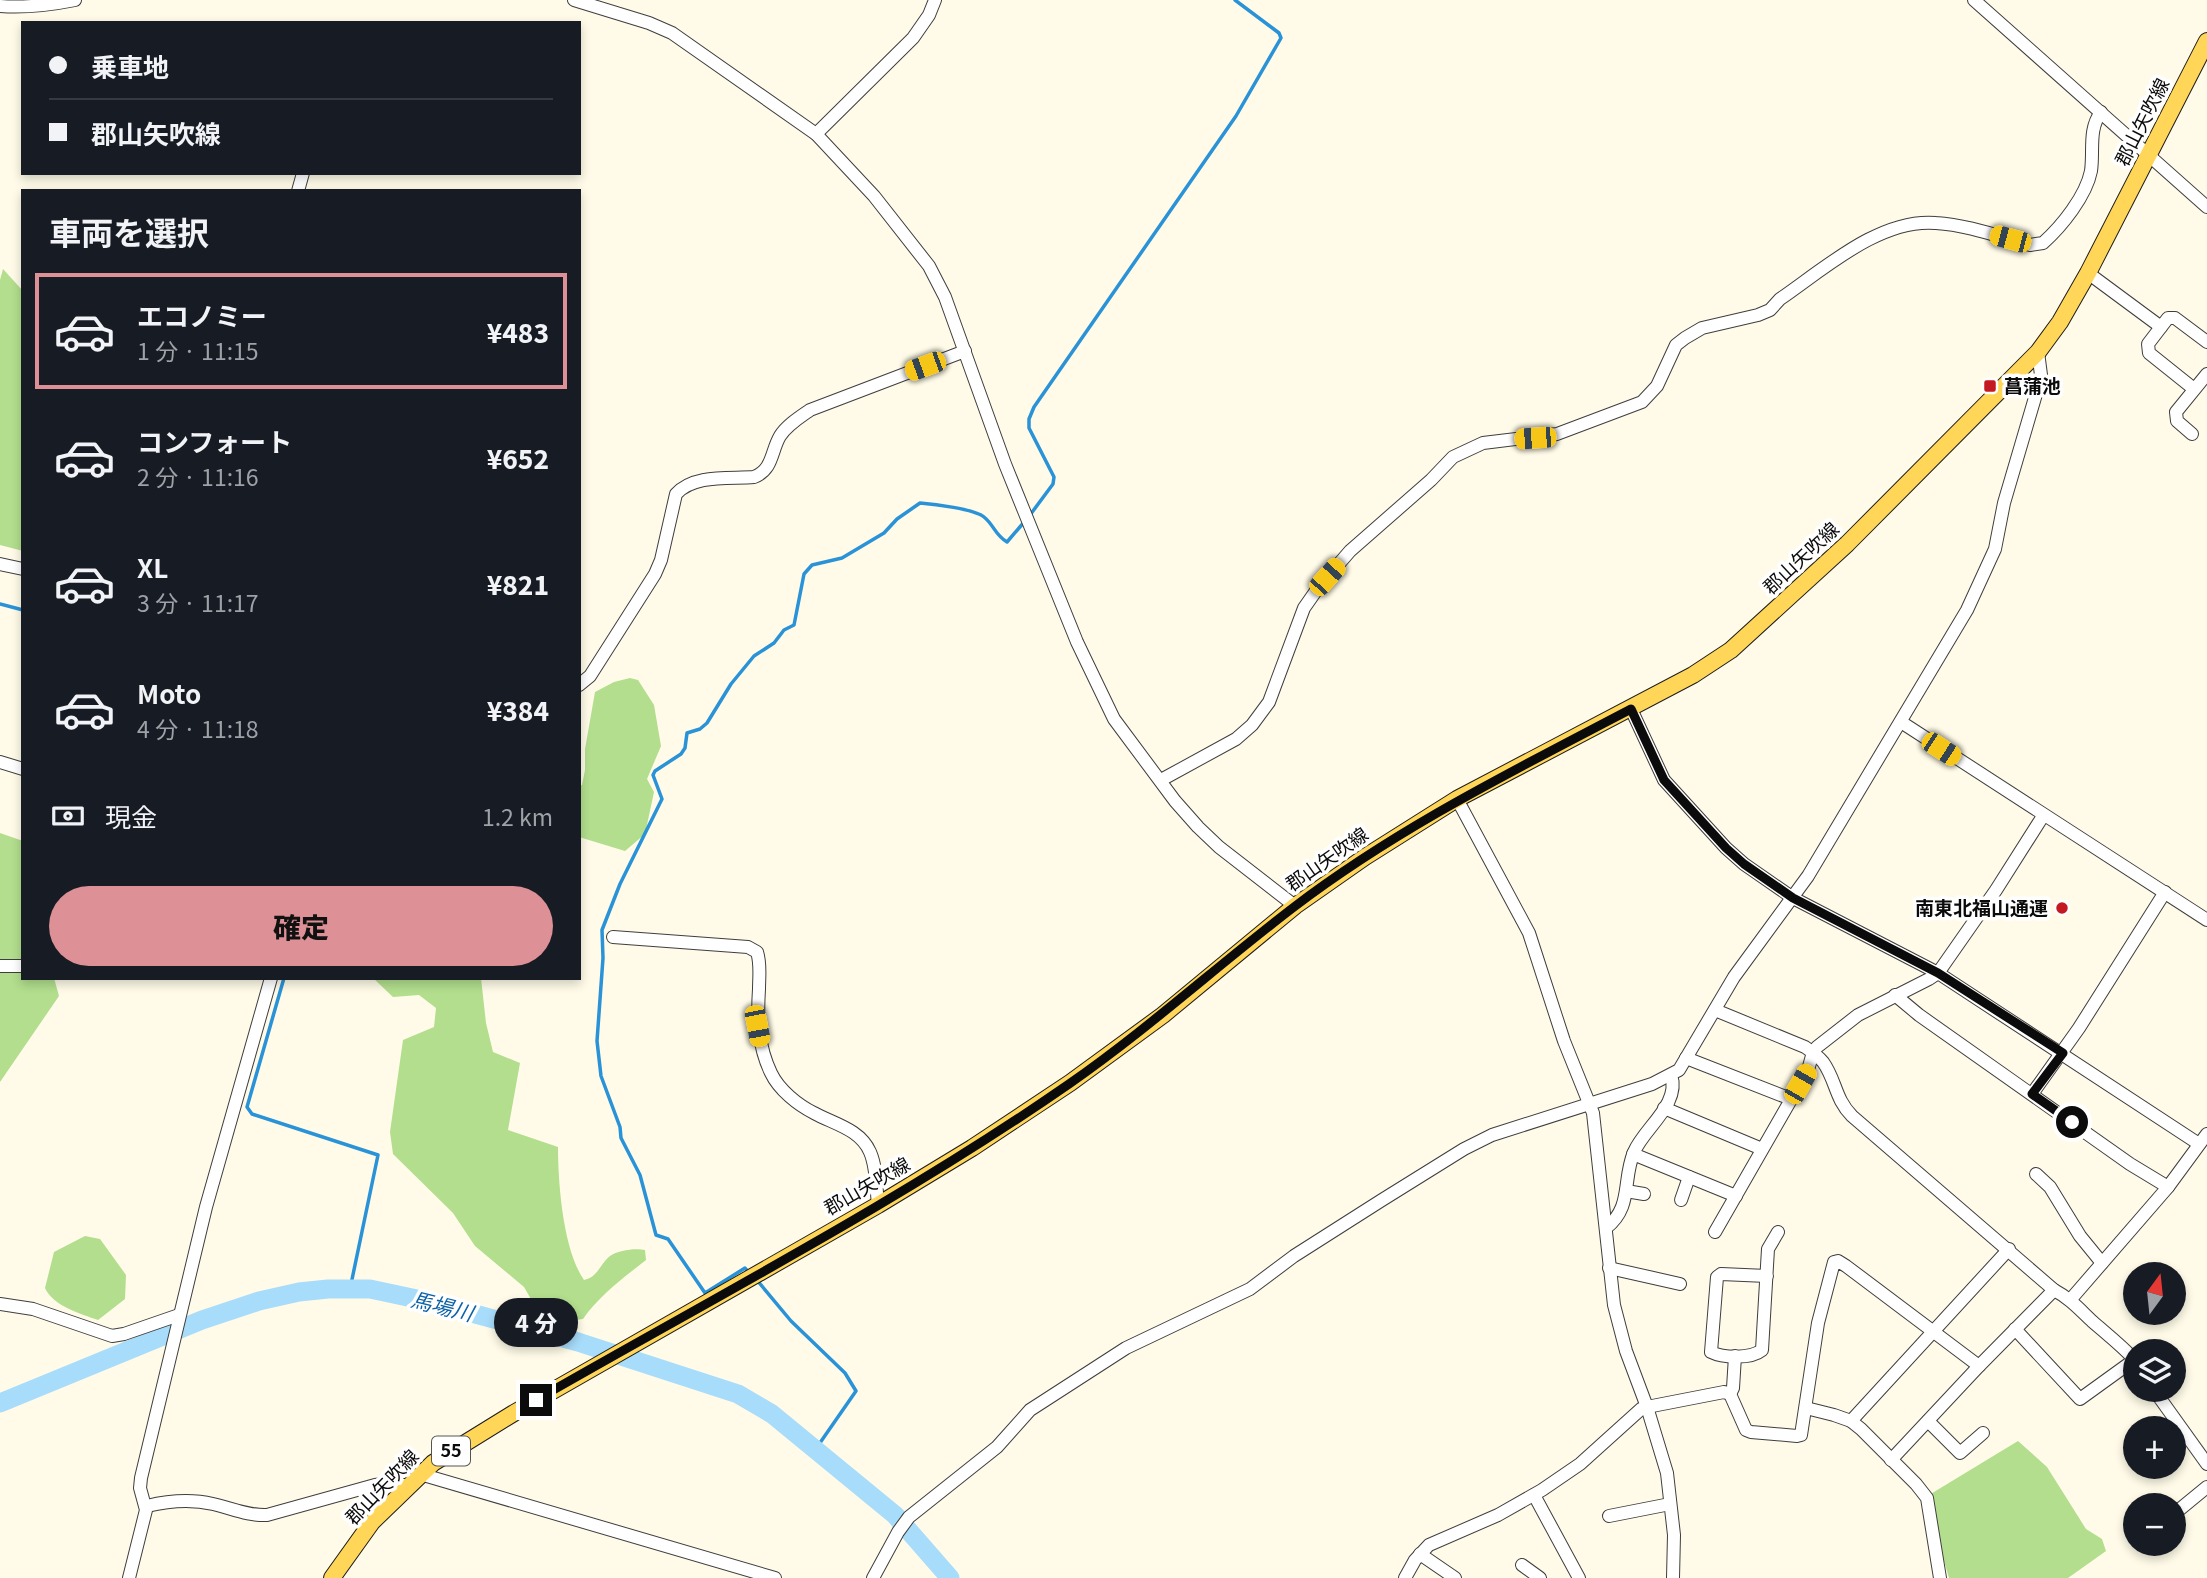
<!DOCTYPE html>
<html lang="ja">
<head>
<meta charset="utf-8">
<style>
  :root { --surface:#171b24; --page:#20242c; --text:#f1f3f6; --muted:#9ea1a6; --line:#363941; --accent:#dd9196 }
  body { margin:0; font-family:Georgia,"Noto Sans JP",serif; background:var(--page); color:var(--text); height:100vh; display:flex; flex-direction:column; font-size:26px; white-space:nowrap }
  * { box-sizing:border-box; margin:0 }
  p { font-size:23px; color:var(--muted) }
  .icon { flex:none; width:38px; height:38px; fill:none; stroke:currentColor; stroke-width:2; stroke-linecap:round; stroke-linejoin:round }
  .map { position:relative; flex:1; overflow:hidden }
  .side { position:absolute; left:21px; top:189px; width:560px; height:791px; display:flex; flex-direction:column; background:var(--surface); border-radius:0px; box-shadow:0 4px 10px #0003 }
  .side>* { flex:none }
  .guide { position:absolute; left:21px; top:21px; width:560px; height:154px; border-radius:0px; box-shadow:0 4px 10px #0003; display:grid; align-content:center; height:154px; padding:0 28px; background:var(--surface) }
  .needle { width:46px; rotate:15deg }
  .controls { position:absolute; left:2123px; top:1262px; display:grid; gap:14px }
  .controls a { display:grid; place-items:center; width:63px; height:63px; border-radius:50%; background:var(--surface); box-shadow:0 4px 10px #0003; font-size:35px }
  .end { position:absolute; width:32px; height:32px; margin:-16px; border:9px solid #0b0b0b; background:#fff; box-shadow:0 0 0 4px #fff }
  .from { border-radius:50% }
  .bubble { position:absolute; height:49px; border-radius:24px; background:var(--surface); box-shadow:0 4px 10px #0003; font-size:23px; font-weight:800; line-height:49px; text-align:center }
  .car { position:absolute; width:21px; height:42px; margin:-21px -10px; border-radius:9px; box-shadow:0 0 5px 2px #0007; background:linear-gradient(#f5c518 24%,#345 0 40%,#f5c518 0 76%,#345 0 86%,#f5c518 0) }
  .guide b { display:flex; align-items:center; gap:24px; height:66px; font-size:26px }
  .guide b+b { border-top:2px solid var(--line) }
  .guide i { width:18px; height:18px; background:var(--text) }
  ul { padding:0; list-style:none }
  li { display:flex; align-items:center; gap:21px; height:116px; margin:0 14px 10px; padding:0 14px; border:4px solid transparent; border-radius:0px }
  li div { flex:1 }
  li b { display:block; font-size:26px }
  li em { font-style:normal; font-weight:800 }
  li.selected { border-color:var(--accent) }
  li>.icon { width:63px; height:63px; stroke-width:1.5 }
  h2 { padding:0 28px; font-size:32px; line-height:84px }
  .pay { display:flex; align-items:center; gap:18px; height:77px; padding:0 28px; font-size:26px }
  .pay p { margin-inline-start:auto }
  .action { display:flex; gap:14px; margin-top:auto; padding:14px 28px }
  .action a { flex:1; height:80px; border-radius:42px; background:var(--accent); color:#111; font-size:28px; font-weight:800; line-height:80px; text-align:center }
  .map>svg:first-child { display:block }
</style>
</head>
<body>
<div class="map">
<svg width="2207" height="1578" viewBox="0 0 2207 1578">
  <rect width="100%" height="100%" fill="#fffbe8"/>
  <g fill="#b2de8d">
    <polygon points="3,269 23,291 23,551 0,545 0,280"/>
    <polygon points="630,678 638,680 654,705 661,746 647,779 654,792 645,834 625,851 579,837 579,786 582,785 585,770 585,749 595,692 614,682"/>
    <polygon points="0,833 23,841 23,978 54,978 59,996 0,1082"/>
    <path d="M 373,978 L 481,978 L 486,1023 L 493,1052 L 520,1063 L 508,1130 L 558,1147 C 558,1183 563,1250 584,1280 C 598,1277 600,1264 610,1256 C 618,1250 636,1248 645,1250 L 646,1260 C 623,1278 599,1296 583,1319 L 561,1322 L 542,1318 L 524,1287 L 475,1246 L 453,1213 L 393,1154 L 390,1132 L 403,1040 L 434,1027 L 436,1008 L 419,995 L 393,997 Z"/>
    <path d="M 85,1236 L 100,1239 L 126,1275 L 125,1299 L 98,1320 C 81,1314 53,1306 45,1288 L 54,1252 Z"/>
    <polygon points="2018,1441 2047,1467 2086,1529 2102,1539 2106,1551 2068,1578 1949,1578 1941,1551 1935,1507 1929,1495"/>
  </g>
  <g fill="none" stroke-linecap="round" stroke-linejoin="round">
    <g stroke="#2a93d8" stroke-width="3.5">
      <polyline points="1030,515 1053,484 1054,477 1029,428 1029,419 1034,407 1236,116 1281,38 1279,33 1235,0"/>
      <polyline points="0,604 23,610"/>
      <polyline points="284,978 247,1107 252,1114 378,1155 350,1289"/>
      <path d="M 750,1274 L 745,1268 L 705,1293 L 668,1239 L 656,1235 L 640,1175 L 621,1138 L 620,1127 L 601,1076 L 597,1041 L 603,958 L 602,930 L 620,884 L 662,799 L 653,775 L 655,771 L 681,754 L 685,748 L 687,733 L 700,729 L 707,723 L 731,684 L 754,656 L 774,643 L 784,630 L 794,625 L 804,574 L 812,565 L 842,558 L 884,533 L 897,519 L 920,503 C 934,504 974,509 984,517 C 994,525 995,535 1007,542 L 1025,521"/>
      <polyline points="756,1279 791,1321 845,1373 856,1391 815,1450"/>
    </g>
    <polyline stroke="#a8dcfb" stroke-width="19" points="0,1403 202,1320 259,1301 299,1292 328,1289 370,1289 431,1302 578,1342 738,1394 772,1414 895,1515 950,1578"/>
    <g stroke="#3e3e3e" stroke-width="14">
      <g id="minor">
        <polyline points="574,0 649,23 672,33 816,134 874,196 929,266 945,297 1005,464 1077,642 1114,719 1175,801 1198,827 1219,847 1295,906"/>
        <polyline points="1974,0 2207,207"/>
        <path d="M 0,6 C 26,8 50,5 75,0"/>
        <polyline points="816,134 913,38 929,15 935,0"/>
        <polyline points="298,191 303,173"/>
        <polyline points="2088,273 2161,327 2148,344 2149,353 2194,389"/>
        <polyline points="2161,327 2168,318 2175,318 2207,342"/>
        <polyline points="2192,434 2177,421 2176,412 2207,374"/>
        <polyline points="0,564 23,569"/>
        <path d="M 579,685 L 590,676 L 655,574 L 661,560 L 676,494 C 694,474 729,479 754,477 C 773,470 771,451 780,436 C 787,425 800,417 810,410 L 965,351"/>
        <polyline points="1631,709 1664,780 1726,848 1744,864 1793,898 1938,973 2199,1144"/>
        <polyline points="1901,722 2207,920"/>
        <polyline points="0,762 23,769"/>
        <path d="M 1161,780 L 1236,739 L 1252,725 L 1269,702 L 1304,608 L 1318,588 L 1350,551 L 1431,480 L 1453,457 L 1483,443 L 1557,434 L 1642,402 L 1657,386 L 1676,345 L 1685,338 L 1702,328 L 1758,315 L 1770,310 L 1780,299 C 1824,269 1880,218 1936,223 C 1968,225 2000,237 2030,245 L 2043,243 C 2062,226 2086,196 2091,171 C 2094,150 2088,130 2101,112"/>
        <polyline points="1457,799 1529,933 1564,1041 1593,1113 1614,1305 1626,1351 1647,1407 1667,1473 1674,1535 1673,1578"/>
        <path d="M 613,937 L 748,947 L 757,952 C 761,964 759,977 759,989 C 757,1019 758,1046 771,1073 C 779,1090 798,1105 814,1113 C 834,1124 860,1129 870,1152 C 877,1168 876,1188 878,1205"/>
        <polyline points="0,966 23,966"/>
        <polyline points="1895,995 1919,1015 2130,1164 2168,1187"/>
        <path d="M 1715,1010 L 1805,1047 C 1811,1051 1818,1056 1823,1062 C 1836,1080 1835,1099 1852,1116 L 2054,1290 C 2071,1299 2080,1310 2093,1322 C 2108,1335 2122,1346 2135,1360"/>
        <polyline points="1686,1058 1791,1099"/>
        <polyline points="2032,1094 2079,1028 2165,892"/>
        <polyline points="1664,1108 1762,1149"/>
        <polyline points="1633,1154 1736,1196"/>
        <polyline points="2036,1174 2050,1187 2080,1236 2102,1263"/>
        <polyline points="1626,1191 1644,1194"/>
        <polyline points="1681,1200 1689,1177"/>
        <path d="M 1606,1228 C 1633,1207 1622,1180 1634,1152 C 1644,1128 1681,1104 1671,1075"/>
        <polyline points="1715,1232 1808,1070 1813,1052 1817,1047 1858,1015 1929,979 1938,973 1996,890 2043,816"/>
        <polyline points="1609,1268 1680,1284"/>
        <path d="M 1767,1276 L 1721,1274 L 1717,1277 L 1711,1352 C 1723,1358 1751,1359 1762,1350 L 1768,1249 L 1778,1232"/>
        <polyline points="2071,1299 2168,1187 2207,1134"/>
        <polyline points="0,1304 33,1309 112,1336 124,1334 179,1315"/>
        <polyline points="2015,1329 2080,1399 2134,1360"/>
        <polyline points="2154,1390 2207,1464"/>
        <polyline points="1730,1394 1733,1388 1735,1356"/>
        <polyline points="1806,1408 1834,1415 1851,1421 1861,1429 1916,1484 1927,1498 1940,1578"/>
        <polyline points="1851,1421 2009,1249"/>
        <polyline points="1928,1421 1960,1453 1983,1433"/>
        <polyline points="1891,1460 1979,1366 2054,1290"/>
        <polyline points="420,1474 775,1578"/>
        <polyline points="1534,1495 1579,1578"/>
        <path d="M 147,1506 C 168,1501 191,1499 213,1504 C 231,1508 248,1516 267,1515 L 375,1485 L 390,1483 L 409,1486"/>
        <polyline points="2174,1514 2207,1487"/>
        <polyline points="1609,1516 1670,1504"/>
        <polyline points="1420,1554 1455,1578"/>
        <polyline points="1522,1565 1540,1578"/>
        <polyline points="129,1578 146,1510 140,1488 141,1478 206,1207 271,978"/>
        <polyline points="873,1578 898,1532 909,1517 997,1447 1030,1410 1126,1348 1250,1289 1294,1256 1382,1200 1464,1149 1492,1135 1652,1084 1679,1070 1734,977 1808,876 1967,610 1995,549 2004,503 2039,384 2041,375 2038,352"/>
        <polyline points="1405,1578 1415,1560 1429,1545 1498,1515 1542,1490 1580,1464 1641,1409 1647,1407 1724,1392 1730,1394 1746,1430 1751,1432 1797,1436 1801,1435 1818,1323 1834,1262 1838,1261 1846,1266 1979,1366"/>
      </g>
    </g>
    <g stroke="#1c1c1c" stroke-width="18">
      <polyline id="major" points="332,1578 372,1522 433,1463 514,1413 878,1205 972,1148 1070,1083 1163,1015 1295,906 1365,857 1457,799 1693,675 1731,650 1847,544 2038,352 2060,322 2088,273 2207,41"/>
    </g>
    <use href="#minor" stroke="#fff" stroke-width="12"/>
    <use href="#major" stroke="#ffd658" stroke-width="16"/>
  </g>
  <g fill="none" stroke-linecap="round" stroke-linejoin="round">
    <path stroke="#0b0b0b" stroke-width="9" d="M 536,1400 C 715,1297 899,1202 1069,1084 C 1148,1029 1218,965 1294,907 C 1399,827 1515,770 1631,709 L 1664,780 L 1726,848 L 1744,864 L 1793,898 L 1938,973 L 2063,1053 L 2032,1094 L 2072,1122"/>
  </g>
  <g fill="#c51921" stroke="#fff" stroke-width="2.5">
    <rect x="1983" y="379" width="14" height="14" rx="3.5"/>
    <circle cx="2062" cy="908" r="7"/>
  </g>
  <g text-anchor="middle" stroke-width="7" stroke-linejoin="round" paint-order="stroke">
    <rect fill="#fff" stroke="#545454" stroke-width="2" x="432" y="1436.5" width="38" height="29" rx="5"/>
    <g font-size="18" font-weight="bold" fill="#0b0b0b">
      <text x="451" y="1457">55</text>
    </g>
    <g font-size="19" fill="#0b0b0b" stroke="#fff">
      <text transform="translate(2142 122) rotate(-63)" y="7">郡山矢吹線</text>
      <text transform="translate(1801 558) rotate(-43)" y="7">郡山矢吹線</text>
      <text transform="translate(1327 859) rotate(-35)" y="7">郡山矢吹線</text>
      <text transform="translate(867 1186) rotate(-30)" y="7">郡山矢吹線</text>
      <text transform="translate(382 1487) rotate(-46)" y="7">郡山矢吹線</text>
    </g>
    <g font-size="19" font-weight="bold" fill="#0b0b0b" stroke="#fff" text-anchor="start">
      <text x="2004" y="393">菖蒲池</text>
      <text x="2048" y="915" text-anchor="end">南東北福山通運</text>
    </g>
    <g font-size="21" font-style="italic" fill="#0b62a5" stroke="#fff">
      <text transform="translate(442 1307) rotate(14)" y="7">馬場川</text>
    </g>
  </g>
</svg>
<div class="controls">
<a><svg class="needle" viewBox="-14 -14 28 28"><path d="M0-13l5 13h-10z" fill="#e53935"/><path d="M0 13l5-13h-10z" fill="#9ea1a6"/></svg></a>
<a><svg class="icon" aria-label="layers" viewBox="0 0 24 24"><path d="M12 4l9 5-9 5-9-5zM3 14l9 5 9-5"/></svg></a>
<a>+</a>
<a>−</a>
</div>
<i class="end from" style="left:2072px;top:1122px"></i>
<i class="end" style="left:536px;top:1400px"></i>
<div class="bubble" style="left:494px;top:1298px;width:84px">4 分</div>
<i class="car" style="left:2010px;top:239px;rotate:285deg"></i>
<i class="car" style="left:925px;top:366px;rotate:250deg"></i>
<i class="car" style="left:1535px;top:438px;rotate:266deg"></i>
<i class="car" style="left:1327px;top:577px;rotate:42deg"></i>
<i class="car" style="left:1941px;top:749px;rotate:123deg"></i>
<i class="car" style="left:757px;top:1026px;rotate:169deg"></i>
<i class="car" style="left:1800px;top:1084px;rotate:30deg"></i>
<div class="guide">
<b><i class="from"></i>乗車地</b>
<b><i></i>郡山矢吹線</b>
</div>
<section class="side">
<h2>車両を選択</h2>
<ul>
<li class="selected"><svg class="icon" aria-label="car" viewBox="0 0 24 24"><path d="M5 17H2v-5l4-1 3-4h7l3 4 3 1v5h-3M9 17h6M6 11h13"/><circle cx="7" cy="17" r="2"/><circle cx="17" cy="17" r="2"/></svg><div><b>エコノミー</b><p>1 分 · 11:15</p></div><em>¥483</em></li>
<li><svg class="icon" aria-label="car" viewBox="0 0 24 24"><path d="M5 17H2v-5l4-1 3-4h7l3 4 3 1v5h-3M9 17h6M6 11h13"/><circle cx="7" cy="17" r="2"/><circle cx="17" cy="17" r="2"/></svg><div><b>コンフォート</b><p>2 分 · 11:16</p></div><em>¥652</em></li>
<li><svg class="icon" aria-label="car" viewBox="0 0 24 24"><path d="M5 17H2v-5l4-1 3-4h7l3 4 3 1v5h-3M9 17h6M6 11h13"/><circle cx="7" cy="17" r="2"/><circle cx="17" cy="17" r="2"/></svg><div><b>XL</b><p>3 分 · 11:17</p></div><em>¥821</em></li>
<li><svg class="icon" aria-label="car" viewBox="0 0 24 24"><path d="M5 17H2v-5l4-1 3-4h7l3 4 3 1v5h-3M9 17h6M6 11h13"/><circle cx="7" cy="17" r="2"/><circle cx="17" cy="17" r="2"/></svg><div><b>Moto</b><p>4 分 · 11:18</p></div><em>¥384</em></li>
</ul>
<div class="pay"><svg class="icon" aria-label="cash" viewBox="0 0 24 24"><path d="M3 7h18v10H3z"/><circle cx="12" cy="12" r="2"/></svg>現金<p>1.2 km</p></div>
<div class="action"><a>確定</a></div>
</section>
</div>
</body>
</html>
